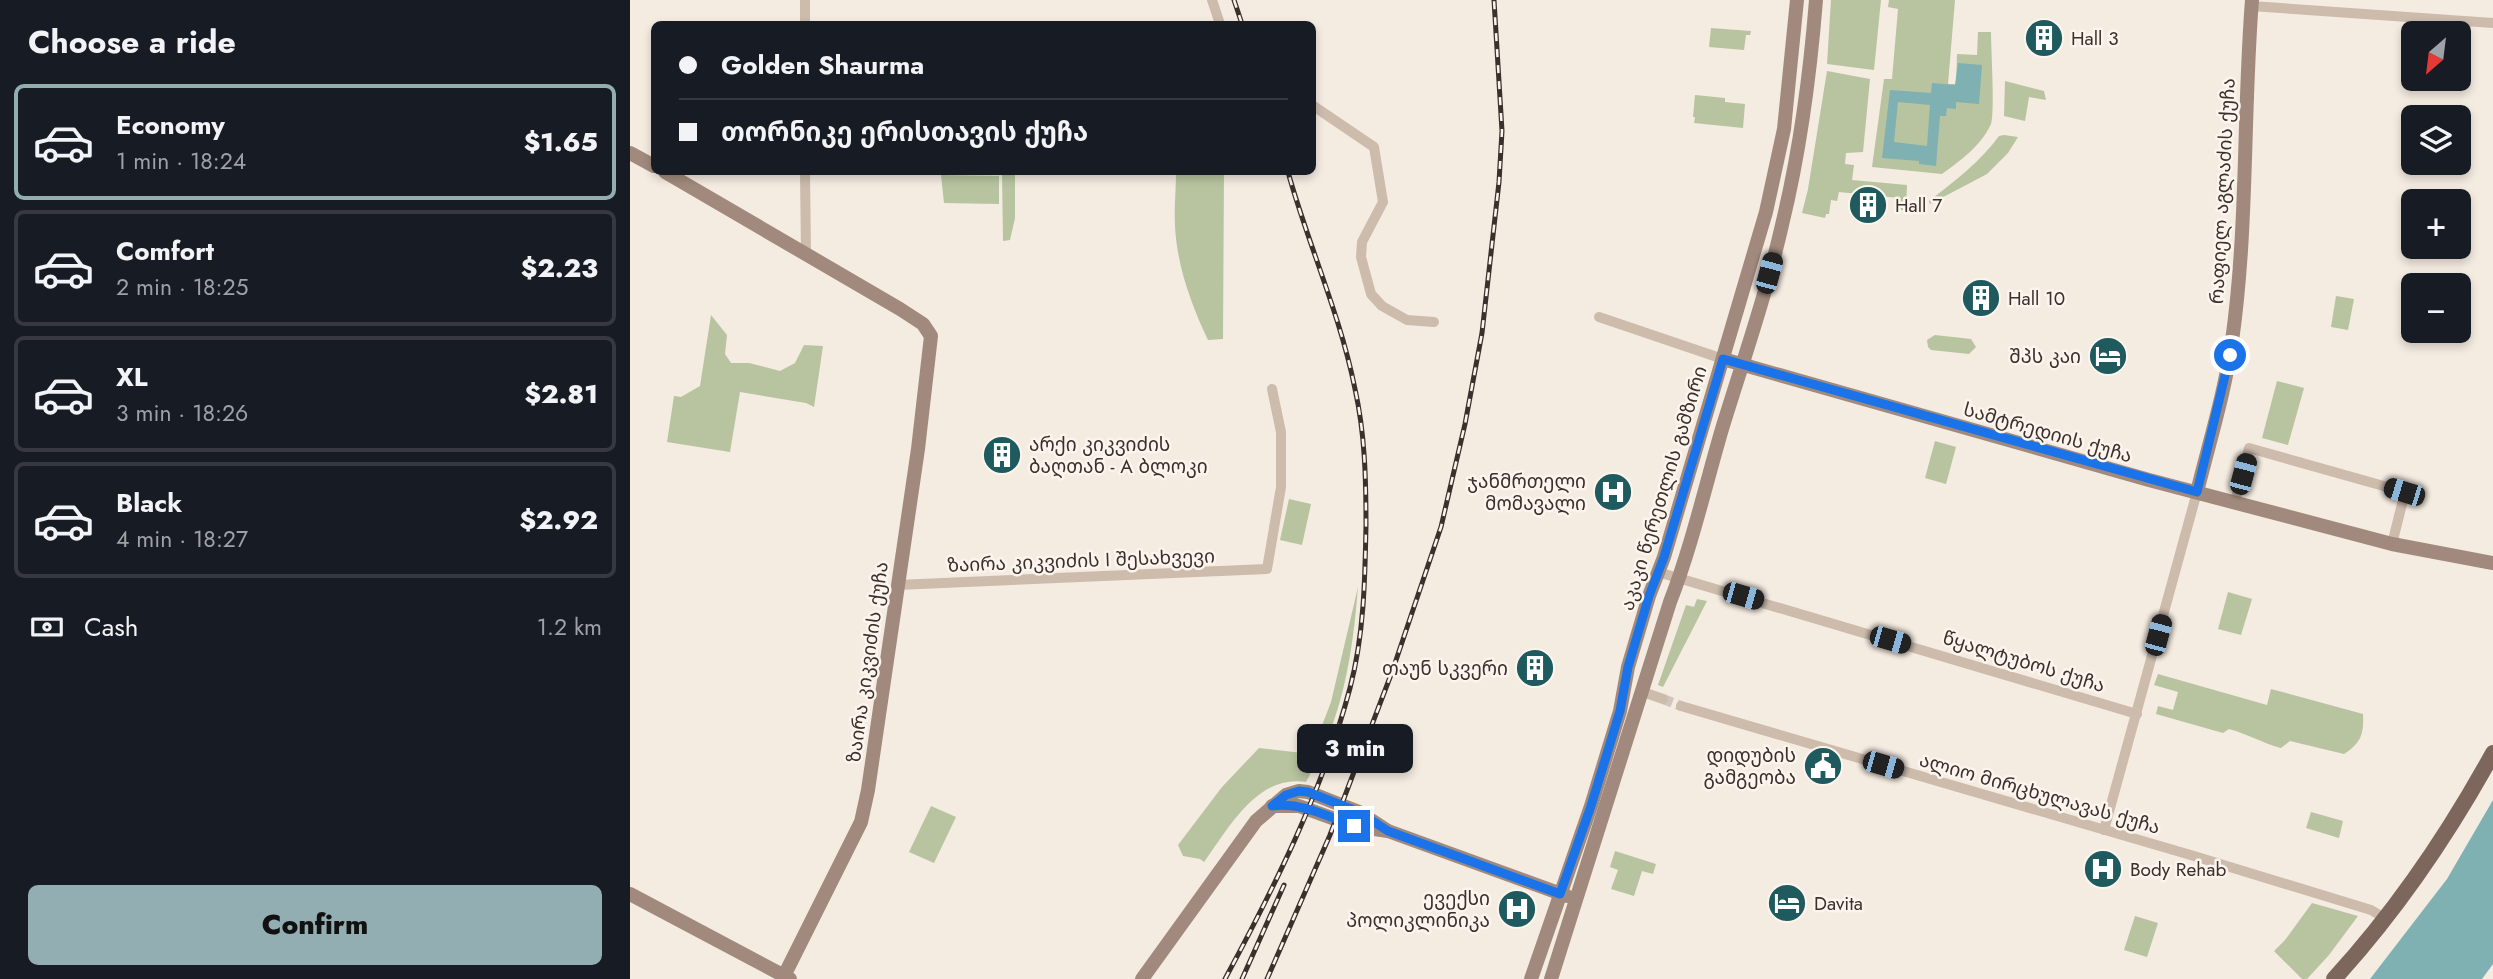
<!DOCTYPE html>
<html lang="en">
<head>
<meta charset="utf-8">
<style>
  :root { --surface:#171b24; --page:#20242c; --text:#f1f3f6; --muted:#9ea1a6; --line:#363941; --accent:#92aeb2 }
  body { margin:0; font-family:Jost,"Noto Sans Georgian",sans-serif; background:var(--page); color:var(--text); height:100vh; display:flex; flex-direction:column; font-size:26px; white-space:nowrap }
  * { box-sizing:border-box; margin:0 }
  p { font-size:23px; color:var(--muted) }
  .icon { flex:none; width:38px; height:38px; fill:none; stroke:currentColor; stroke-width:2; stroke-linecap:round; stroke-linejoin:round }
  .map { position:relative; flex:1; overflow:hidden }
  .sheet { display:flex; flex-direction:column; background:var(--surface); width:630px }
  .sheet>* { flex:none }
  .guide { position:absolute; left:21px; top:21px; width:665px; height:154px; border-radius:10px; box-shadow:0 4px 10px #0003; display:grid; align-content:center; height:154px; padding:0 28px; background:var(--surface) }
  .needle { width:46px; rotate:208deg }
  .fabs { position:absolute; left:1771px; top:21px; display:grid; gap:14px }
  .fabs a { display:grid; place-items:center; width:70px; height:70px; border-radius:10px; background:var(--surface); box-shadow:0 4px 10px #0003; font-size:35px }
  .end { position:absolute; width:32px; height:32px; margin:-16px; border:9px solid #1a73e8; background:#fff; box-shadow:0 0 0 4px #fff }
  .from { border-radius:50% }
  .bubble { position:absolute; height:49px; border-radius:10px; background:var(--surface); box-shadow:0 4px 10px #0003; font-size:23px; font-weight:800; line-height:49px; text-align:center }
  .car { position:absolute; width:21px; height:42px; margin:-21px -10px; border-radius:9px; box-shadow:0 0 5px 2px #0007; background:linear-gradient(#222 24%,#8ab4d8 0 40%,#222 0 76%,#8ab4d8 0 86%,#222 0) }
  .guide b { display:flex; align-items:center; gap:24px; height:66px; font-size:26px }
  .guide b+b { border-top:2px solid var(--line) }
  .guide i { width:18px; height:18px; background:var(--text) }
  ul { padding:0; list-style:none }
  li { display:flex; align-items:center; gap:21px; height:116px; margin:0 14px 10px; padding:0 14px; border:4px solid var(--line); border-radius:10px }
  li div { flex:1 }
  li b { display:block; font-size:26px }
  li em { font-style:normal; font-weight:800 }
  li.selected { border-color:var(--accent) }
  li>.icon { width:63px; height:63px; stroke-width:1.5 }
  h2 { padding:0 28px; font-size:32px; line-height:84px }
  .pay { display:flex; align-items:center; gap:18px; height:77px; padding:0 28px; font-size:26px }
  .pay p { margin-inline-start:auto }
  .primary-button { display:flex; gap:14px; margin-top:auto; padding:14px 28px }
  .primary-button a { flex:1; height:80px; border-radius:10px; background:var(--accent); color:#111; font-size:28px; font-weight:800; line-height:80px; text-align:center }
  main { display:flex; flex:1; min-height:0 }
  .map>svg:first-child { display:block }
</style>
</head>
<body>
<main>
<section class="sheet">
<h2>Choose a ride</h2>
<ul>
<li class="selected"><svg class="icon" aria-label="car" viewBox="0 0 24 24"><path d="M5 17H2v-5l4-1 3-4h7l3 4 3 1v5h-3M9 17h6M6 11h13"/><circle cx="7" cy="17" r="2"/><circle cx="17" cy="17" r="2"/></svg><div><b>Economy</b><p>1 min · 18:24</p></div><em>$1.65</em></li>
<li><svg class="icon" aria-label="car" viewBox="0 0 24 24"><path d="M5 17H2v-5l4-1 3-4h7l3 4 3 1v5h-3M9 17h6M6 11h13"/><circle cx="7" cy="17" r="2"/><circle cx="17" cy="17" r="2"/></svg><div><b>Comfort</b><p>2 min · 18:25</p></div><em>$2.23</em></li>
<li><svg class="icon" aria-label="car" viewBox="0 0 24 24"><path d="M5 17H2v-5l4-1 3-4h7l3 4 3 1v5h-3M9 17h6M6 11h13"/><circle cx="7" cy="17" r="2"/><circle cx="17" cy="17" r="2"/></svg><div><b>XL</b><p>3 min · 18:26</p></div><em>$2.81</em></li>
<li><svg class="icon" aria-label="car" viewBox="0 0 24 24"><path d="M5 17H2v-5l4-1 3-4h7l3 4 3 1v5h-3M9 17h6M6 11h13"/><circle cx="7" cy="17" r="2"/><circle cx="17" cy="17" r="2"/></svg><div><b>Black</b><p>4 min · 18:27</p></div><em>$2.92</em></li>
</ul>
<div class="pay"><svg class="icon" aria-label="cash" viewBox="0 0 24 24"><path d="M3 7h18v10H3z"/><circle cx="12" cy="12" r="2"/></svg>Cash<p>1.2 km</p></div>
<div class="primary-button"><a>Confirm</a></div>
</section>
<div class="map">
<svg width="1863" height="979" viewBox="0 0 1863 979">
  <rect width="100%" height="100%" fill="#f4ebe1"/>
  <g fill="#b8c4a0">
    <polygon points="1201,0 1251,0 1244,70 1197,64"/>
    <path d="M 1259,0 L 1325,0 L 1318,84 L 1326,84 L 1327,54 L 1347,55 L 1348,32 L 1361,32 C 1361,49 1365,113 1361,124 C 1351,146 1330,161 1312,174 L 1242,167 L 1254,79 L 1262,79 L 1268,9 L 1258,7 Z"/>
    <polygon points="1081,28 1121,31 1120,35 1116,35 1114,50 1079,47"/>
    <polygon points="1197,71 1240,79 1233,152 1216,153 1215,164 1224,165 1222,180 1277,185 1276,210 1269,210 1269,198 1209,192 1207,201 1201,200 1199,214 1196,214 1195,218 1172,213 1178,189"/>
    <polygon points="1375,81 1414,91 1416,100 1399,97 1395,121 1374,116"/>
    <polygon points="1065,95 1095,98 1095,102 1115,104 1113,128 1064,123 1065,117 1063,117"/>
    <path d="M 1374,135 L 1388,137 L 1378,153 L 1357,174 L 1300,204 L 1299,201 C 1325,181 1350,162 1369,136 Z"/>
    <polygon points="372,172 385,172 385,218 380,240 373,241"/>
    <path d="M 546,172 L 594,172 L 593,339 L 578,340 C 561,304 547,266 545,226 C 544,208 546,189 546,172 Z"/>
    <polygon points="311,175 369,176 369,204 314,203"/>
    <polygon points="1706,296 1724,299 1718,330 1701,327"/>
    <polygon points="81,315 97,335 95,354 101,363 119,363 150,371 165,363 174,345 193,346 184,407 176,403 110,392 100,452 37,442 44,396 51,397 70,386"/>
    <polygon points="1305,335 1341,339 1346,347 1339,354 1301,350 1298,347 1297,340"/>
    <polygon points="1647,381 1674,388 1658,445 1632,438"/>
    <polygon points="1305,441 1326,447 1316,484 1295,478"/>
    <polygon points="659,499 681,504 672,545 650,540"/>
    <path d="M 728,587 C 724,638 717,689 698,737 C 692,752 684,767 676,782 C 627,774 599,828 574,862 L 570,859 L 553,856 L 548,845 L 592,787 L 629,748 L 681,754 L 701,702 Z"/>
    <polygon points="1598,592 1622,599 1611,635 1588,629"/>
    <polygon points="1067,599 1077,601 1033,687 1028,685 1056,605 1064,607"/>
    <path d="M 1528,674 L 1637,705 L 1641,689 L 1733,714 C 1734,734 1731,743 1714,754 L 1660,741 L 1651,748 C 1632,743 1618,734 1599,729 L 1593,733 L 1526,714 L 1528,706 L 1543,710 L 1548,692 L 1524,685 Z"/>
    <polygon points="301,806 326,817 304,863 279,852"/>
    <polygon points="1681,812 1713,821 1709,838 1676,828"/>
    <polygon points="985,851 1026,864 1023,874 1012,871 1004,896 981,889 988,870 980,867"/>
    <polygon points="1682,903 1728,916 1699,955 1677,979 1672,979 1644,951 1655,940"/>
    <polygon points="1505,916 1528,923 1517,957 1494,950"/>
  </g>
  <g fill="#7fb0b2" fill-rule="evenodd">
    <path d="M 1328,63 L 1352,65 L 1349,104 L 1326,102 L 1326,109 L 1317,108 L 1316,116 L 1310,116 L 1306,166 L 1289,164 L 1289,161 L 1252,158 L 1260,90 L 1301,93 L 1302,83 L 1325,85 ZM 1268,102 L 1300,105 L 1297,146 L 1264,142 Z"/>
    <polygon points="1863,800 1863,964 1852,979 1740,979 1817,879"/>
  </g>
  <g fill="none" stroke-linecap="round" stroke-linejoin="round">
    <polyline stroke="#cfc6bd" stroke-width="10" stroke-dasharray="10 5" stroke-linecap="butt" points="1033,699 1051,706"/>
    <g stroke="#cdbbac" stroke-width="10">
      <polyline points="175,0 175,24"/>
      <polyline points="582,0 590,24"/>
      <polyline points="1621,6 1863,23"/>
      <polyline points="682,105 744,147 753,202 732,242 731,257 741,294 752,306 777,320 804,322"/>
      <polyline points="175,172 176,254"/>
      <polyline points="969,317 1093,359"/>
      <polyline points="1605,502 1619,448 1775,492 1762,544"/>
      <polyline points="1028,572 1507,714"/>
      <polyline points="267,585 637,569 651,487 651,432 642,389"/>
      <polyline points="1013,692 1033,699"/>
      <polyline points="1051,706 1564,856 1741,910 1756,919"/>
      <polyline points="1474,830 1567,492"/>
    </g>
    <g stroke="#a18a7d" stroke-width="14">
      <polyline points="0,153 24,166"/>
      <polyline points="35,172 270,309 293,324 301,336 288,449 238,790 231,822 154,976"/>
      <polyline points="1093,359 1519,480 1762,544 1863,563"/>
      <path d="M 1567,492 C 1579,443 1595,392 1602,341 C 1618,228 1613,114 1622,0"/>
      <polyline points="642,806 669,806 724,826 758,831 937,896"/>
      <polyline points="0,894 160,979"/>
      <polyline points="512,979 626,821 656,795 669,791 678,792 729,812 758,831"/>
      <polyline points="901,979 961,806 990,711 998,667 1019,596 1034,557 1136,212 1154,129 1167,0"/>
      <path d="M 921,979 L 1040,602 C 1062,545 1075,487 1092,429 C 1113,361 1136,295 1152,225 C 1170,151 1180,76 1186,0"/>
    </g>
    <path stroke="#7d675c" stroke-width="16" d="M 1704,979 C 1767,910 1818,835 1863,753"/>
    <g stroke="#3b302b" stroke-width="5">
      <g id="rail">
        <polyline points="604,0 612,24"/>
        <path d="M 595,979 C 645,886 693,790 720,688 C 734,635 735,580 736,525 C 736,479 735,434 725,389 C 710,314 678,244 658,172"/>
        <polyline points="612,979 654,885"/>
        <polyline points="637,979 700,835 762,672 811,527 835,424 852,333 869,182 872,131 864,0"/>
      </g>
    </g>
    <use href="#rail" stroke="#fbf5ee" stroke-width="2.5" stroke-dasharray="8" stroke-linecap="butt"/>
  </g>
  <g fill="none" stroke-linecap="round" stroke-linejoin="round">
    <path stroke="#1a73e8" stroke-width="9" d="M 724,826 C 697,816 671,802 642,806 L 656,795 L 669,791 L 678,792 L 729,812 L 758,831 L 930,894 L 961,806 L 990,711 L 998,667 L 1019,596 L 1034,557 L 1093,359 L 1567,492 L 1600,355"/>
  </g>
  <defs>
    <g id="building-disc" transform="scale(2.0125)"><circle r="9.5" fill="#1f5a5e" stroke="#fbf5ee"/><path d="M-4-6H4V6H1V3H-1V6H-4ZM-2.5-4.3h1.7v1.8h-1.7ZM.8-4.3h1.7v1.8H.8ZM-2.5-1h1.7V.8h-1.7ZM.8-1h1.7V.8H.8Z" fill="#fff"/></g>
    <g id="hotel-disc" transform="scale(2.0125)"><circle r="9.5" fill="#1f5a5e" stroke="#fbf5ee"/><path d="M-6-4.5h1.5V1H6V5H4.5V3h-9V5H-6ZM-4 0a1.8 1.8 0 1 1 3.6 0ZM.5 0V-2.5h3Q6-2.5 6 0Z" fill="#fff"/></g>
    <g id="hospital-disc" transform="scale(2.0125)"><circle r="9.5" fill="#1f5a5e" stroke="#fbf5ee"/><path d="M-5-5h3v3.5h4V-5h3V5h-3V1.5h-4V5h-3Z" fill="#fff"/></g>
    <g id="civic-disc" transform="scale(2.0125)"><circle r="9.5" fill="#1f5a5e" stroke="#fbf5ee"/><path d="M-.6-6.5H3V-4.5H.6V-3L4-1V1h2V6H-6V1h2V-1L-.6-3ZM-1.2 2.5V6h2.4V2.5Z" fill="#fff"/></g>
  </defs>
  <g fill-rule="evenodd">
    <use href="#building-disc" x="1414" y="38"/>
    <use href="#building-disc" x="1238" y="205"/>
    <use href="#building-disc" x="1351" y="298"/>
    <use href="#hotel-disc" x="1478" y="356"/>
    <use href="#building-disc" x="372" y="455"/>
    <use href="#hospital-disc" x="983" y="492"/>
    <use href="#building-disc" x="905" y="668"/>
    <use href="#civic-disc" x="1193" y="766"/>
    <use href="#hospital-disc" x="1473" y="869"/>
    <use href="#hotel-disc" x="1157" y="903"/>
    <use href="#hospital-disc" x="887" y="909"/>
  </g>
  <g text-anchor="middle" stroke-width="5" stroke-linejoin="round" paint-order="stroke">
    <g font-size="19" fill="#3b302b" stroke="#fbf5ee" text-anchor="start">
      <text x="1441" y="45">Hall 3</text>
      <text x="1265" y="212">Hall 7</text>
      <text x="1378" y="305">Hall 10</text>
      <text x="1451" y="363" text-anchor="end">შპს კაი</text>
      <text x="399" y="451">არქი კიკვიძის<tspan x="399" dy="22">ბაღთან - A ბლოკი</tspan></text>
      <text x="956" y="488" text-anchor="end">ჯანმრთელი<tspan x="956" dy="22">მომავალი</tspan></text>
      <text x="878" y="675" text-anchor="end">თაუნ სკვერი</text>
      <text x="1166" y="762" text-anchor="end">დიდუბის<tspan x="1166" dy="22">გამგეობა</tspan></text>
      <text x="1500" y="876">Body Rehab</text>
      <text x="860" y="905" text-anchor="end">ევექსი<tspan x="860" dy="22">პოლიკლინიკა</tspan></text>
      <text x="1184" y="910">Davita</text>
    </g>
    <g font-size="19" fill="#3b302b" stroke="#fbf5ee">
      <text transform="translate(1592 191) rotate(-87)" y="7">რაფიელ აგლაძის ქუჩა</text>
      <text transform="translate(1418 432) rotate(16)" y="7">სამტრედიის ქუჩა</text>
      <text transform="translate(1033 488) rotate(-73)" y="7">აკაკი წერეთლის გამზირი</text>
      <text transform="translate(451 560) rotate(-2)" y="7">ზაირა კიკვიძის I შესახვევი</text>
      <text transform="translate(1394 661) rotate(17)" y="7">წყალტუბოს ქუჩა</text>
      <text transform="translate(237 662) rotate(-82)" y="7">ზაირა კიკვიძის ქუჩა</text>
      <text transform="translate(1410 793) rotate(16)" y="7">ალიო მირცხულავას ქუჩა</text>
    </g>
  </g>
</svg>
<div class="fabs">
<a><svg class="needle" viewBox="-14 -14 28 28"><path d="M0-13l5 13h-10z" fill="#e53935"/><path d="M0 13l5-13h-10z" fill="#9ea1a6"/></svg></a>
<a><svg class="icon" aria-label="layers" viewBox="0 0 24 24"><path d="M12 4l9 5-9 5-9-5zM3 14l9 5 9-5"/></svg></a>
<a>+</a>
<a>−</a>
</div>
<i class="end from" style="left:1600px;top:355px"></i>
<i class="end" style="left:724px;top:826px"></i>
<div class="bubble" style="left:667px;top:724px;width:116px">3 min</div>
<i class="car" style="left:1139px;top:273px;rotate:15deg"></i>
<i class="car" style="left:1613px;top:474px;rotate:15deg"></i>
<i class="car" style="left:1774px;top:492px;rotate:287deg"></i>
<i class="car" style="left:1113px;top:596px;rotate:106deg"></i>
<i class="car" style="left:1528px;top:635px;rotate:15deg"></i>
<i class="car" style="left:1260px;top:640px;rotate:106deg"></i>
<i class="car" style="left:1253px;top:765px;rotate:106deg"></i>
<div class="guide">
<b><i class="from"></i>Golden Shaurma</b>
<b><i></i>თორნიკე ერისთავის ქუჩა</b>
</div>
</div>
</main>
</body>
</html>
